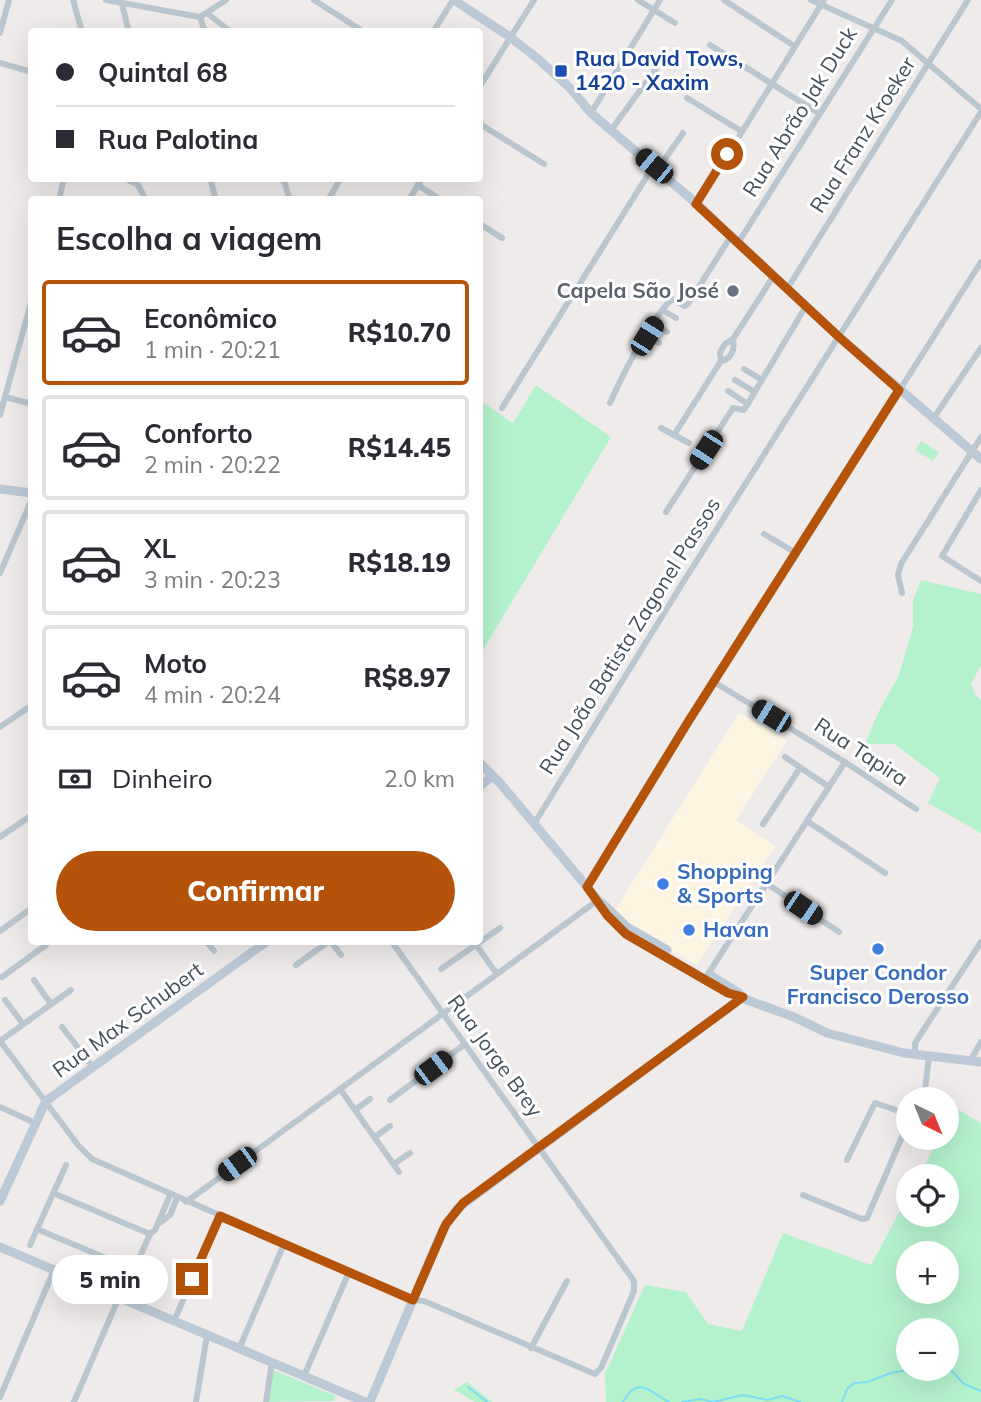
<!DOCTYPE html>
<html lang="pt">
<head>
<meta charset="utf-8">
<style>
  :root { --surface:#fff; --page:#f7f7f7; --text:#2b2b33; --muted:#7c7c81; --line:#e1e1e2; --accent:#b45309 }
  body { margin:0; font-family:Mulish,sans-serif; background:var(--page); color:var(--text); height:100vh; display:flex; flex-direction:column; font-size:26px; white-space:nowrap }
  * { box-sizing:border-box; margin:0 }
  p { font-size:23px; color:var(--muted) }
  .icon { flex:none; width:38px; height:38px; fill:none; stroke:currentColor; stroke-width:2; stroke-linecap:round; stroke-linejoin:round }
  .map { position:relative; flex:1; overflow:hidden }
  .side { position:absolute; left:28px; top:196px; width:455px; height:749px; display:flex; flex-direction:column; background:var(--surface); border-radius:7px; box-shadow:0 7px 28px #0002 }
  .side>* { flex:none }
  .banner { position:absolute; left:28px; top:28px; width:455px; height:154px; border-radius:7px; box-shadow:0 7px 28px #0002; display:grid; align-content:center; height:154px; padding:0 28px; background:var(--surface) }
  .needle { width:46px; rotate:137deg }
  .tools { position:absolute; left:896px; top:1087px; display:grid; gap:14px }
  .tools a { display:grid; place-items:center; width:63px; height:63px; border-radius:50%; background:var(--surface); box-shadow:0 7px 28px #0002; font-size:35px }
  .end { position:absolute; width:32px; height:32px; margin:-16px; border:9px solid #b45309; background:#fff; box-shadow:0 0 0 4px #fff }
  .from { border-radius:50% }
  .bubble { position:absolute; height:49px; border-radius:24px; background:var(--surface); box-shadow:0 7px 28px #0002; font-size:23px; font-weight:800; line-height:49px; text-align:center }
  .car { position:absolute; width:21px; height:42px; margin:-21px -10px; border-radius:9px; box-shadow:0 0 5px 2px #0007; background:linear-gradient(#222 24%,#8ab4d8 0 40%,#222 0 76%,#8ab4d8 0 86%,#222 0) }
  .banner b { display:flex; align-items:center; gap:24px; height:66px; font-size:26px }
  .banner b+b { border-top:2px solid var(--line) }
  .banner i { width:18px; height:18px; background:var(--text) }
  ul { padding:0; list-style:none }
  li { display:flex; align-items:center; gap:21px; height:105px; margin:0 14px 10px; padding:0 14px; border:4px solid var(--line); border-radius:7px }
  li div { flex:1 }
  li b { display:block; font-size:26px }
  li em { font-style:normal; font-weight:800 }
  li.on { border-color:var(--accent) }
  li>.icon { width:63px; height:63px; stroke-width:1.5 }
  h2 { padding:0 28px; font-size:32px; line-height:84px }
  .pay { display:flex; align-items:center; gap:18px; height:77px; padding:0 28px; font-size:26px }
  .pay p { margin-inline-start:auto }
  .action { display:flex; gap:14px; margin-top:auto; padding:14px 28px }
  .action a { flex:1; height:80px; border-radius:42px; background:var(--accent); color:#fff; font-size:28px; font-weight:800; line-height:80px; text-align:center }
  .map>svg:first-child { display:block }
</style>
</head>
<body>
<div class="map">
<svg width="981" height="1402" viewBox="0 0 981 1402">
  <rect width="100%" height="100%" fill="#efebeb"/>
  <polygon fill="#fdf5e1" points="739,713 787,741 736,820 775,846 697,965 633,927 614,912"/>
  <g fill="#b4f2cc" fill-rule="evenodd">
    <polygon points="536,385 611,437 480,655 480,568 481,565 480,563 480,411 484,403 513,423"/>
    <polygon points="921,441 939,452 933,461 915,450"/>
    <polygon points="921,580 981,594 981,665 971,684 975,695 981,700 981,833 928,803 940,778 894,744 865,744 878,713 899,675 913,627 913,601"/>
    <path d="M 955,1108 L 981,1123 L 981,1402 L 606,1402 L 605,1374 L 645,1285 L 686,1292 L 708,1324 L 742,1331 L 783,1233 L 871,1265 L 908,1196 L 908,1214 L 947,1214 L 947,1176 L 919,1176 L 939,1138 L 947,1138 L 947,1123 ZM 908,1253 L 947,1253 L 947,1292 L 908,1292 ZM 908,1330 L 947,1330 L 947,1368 L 908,1368 Z"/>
    <polygon points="273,1370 336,1396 333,1401 268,1402"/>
    <polygon points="467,1382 492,1402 475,1402 454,1390"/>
  </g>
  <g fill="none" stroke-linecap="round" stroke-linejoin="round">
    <g stroke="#7ddbf3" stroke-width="2">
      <polyline points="947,1366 964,1384 981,1391"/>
      <polyline points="468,1387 487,1402"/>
      <path d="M 623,1402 C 638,1373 652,1394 669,1402"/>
      <polyline points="682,1402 700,1399 713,1402 743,1395 768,1400 782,1396 800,1402"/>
      <polyline points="842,1402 847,1389 854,1383 867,1382 891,1373 918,1368"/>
    </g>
    <g stroke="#bbc7d0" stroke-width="6">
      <polyline points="73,0 82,32"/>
      <polyline points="106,0 200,17 226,0"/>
      <polyline points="314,0 364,32"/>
      <polyline points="638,0 675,23"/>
      <polyline points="724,0 794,46"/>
      <polyline points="811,0 902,41 981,109"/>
      <polyline points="122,4 129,32"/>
      <polyline points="208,14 231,32"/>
      <polyline points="200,17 205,32"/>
      <polyline points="433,32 453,0"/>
      <polyline points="0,33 9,0"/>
      <polyline points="710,45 820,114"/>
      <polyline points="0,63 32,72"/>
      <polyline points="480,86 534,0"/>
      <polyline points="687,98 741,131"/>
      <polyline points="591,113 660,0"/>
      <polyline points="480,124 544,164"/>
      <polyline points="611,130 658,66"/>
      <polyline points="658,169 683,133"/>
      <polyline points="125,178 138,185 146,200"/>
      <polyline points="210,178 216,200"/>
      <polyline points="283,178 290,200"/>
      <polyline points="418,185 441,200"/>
      <polyline points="59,200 64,178"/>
      <polyline points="328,200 341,178"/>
      <polyline points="409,200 422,178"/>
      <polyline points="697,204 824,0"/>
      <polyline points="480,224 502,238"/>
      <polyline points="738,243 892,0"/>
      <polyline points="787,289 968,0"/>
      <polyline points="662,310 676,318"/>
      <polyline points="654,323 667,332"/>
      <polyline points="647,336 659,343"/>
      <polyline points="733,339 773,277"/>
      <path d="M 733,339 C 735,349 732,359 721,361 L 720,352 L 725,344 Z"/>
      <polyline points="744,369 762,380"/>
      <polyline points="735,380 755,392"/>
      <polyline points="728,391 748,404"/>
      <polyline points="5,397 32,404"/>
      <path d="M 610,403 C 623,374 650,320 672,299 L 685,306 L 688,304 L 731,236"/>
      <polyline points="502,408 654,165"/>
      <polyline points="0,415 32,299"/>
      <polyline points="933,419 981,348"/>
      <polyline points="661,428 689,443"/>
      <polyline points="674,435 721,361"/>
      <polyline points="981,490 942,556 981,581"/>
      <polyline points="666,512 733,408 744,410 806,306"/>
      <polyline points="764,534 796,553"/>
      <polyline points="0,573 32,499"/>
      <polyline points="902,593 898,575 901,564 981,437"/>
      <polyline points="714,682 845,762 916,809"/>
      <polyline points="0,727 32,705"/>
      <polyline points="785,757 829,787"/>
      <polyline points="807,821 885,873"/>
      <polyline points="534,824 682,584 981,112"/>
      <polyline points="763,824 800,768"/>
      <polyline points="0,837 32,815"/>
      <polyline points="766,883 839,932"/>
      <polyline points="587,887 666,758 981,262"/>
      <polyline points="0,931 32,908"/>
      <polyline points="207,942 214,951"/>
      <polyline points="331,942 341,955"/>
      <polyline points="474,942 497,974"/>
      <polyline points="296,965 328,942"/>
      <polyline points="441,969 500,928"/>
      <polyline points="708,974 845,762"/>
      <polyline points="2,977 46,945"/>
      <polyline points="34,980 51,1004"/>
      <polyline points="71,990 0,1041 78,1145 92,1159 413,1300 424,1301 595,1374 601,1368 634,1291 634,1281 392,942"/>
      <polyline points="5,1000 23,1024"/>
      <polyline points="62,1027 93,1067"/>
      <polyline points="915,1055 915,1043 981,942"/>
      <polyline points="970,1061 981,1042"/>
      <polyline points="340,1089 399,1172"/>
      <polyline points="924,1099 929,1056"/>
      <polyline points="390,1100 465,1044"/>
      <polyline points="0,1107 35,1123"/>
      <polyline points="355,1110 370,1099"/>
      <polyline points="375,1137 390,1126"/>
      <polyline points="847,1160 875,1103 908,1114"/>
      <polyline points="394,1164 410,1153"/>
      <polyline points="53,1193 150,1234"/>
      <polyline points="803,1195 862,1219 867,1218 908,1123"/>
      <polyline points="186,1202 598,900"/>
      <polyline points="160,1223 170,1215 177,1198"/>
      <polyline points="37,1229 134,1270"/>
      <polyline points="30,1245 66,1165"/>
      <polyline points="127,1286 150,1234 155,1230 170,1195"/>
      <polyline points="174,1321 220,1216"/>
      <polyline points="531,1348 567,1281"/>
      <polyline points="239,1349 284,1244"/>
      <polyline points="304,1376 349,1272"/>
      <polyline points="0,1397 54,1270"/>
      <polyline points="74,1402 119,1297"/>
      <polyline points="196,1402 207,1335"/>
      <polyline points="266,1402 272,1362"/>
    </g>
    <g stroke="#bcc9d7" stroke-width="9">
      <polyline points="454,0 510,37 537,58 571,89 591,113 697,204 839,337 981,459"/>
      <polyline points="0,489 32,493"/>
      <polyline points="480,763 500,783 598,900 607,915 626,934 728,993 794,1017 827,1033 904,1053 981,1062"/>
      <polyline points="480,786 493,776"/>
      <polyline points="602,903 627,927 667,950"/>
      <polyline points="712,976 739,993"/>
      <polyline points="0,1201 46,1101 266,942"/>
      <polyline points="0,1247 365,1402"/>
      <polyline points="370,1402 442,1231 457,1209 743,997"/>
    </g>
  </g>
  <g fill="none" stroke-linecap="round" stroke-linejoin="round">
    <polyline stroke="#b45309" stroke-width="9" points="192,1279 220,1216 413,1300 446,1224 463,1203 743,997 728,993 626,934 607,915 587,887 688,722 899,390 839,337 696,204 727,154"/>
  </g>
  <rect fill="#1a4fb4" stroke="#fff" stroke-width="2.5" x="554" y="64" width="14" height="14" rx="3.5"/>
  <circle fill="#6b7280" stroke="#fff" stroke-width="2.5" cx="733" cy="291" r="7"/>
  <g fill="#3f7fe0" stroke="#fff" stroke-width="2.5">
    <circle cx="663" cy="884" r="7"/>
    <circle cx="689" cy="930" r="7"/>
    <circle cx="878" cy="949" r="7"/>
  </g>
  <g text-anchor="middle" stroke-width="6" stroke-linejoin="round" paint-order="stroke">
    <g font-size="21" font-weight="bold" fill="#164399" stroke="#fff" text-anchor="start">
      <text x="575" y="66">Rua David Tows,<tspan x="575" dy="24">1420 - Xaxim</tspan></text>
    </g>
    <g font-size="21" fill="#434f5b" stroke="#fff">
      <text transform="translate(800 112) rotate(-58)" y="7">Rua Abrão Jak Duck</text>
      <text transform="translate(863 135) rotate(-58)" y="7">Rua Franz Kroeker</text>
      <text transform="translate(630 636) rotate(-58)" y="7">Rua João Batista Zagonel Passos</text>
      <text transform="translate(861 752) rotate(33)" y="7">Rua Tapira</text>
      <text transform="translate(128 1020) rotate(-36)" y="7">Rua Max Schubert</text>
      <text transform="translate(495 1056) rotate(54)" y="7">Rua Jorge Brey</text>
    </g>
    <g font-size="21" font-weight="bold" fill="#5b616d" stroke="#fff" text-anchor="end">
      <text x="719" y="298">Capela São José</text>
    </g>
    <g font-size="21" font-weight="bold" fill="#366cbe" stroke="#fff" text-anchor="start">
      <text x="677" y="879">Shopping<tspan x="677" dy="24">&amp; Sports</tspan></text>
      <text x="703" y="937">Havan</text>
      <text x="878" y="980" text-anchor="middle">Super Condor<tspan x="878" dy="24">Francisco Derosso</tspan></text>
    </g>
  </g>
</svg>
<div class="tools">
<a><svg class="needle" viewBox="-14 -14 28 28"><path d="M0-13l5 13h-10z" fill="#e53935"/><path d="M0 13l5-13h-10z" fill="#7c7c81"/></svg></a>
<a><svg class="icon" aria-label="locate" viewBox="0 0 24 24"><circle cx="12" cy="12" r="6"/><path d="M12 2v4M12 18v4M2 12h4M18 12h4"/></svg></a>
<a>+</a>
<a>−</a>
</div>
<i class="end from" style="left:727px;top:154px"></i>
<i class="end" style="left:192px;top:1279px"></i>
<div class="bubble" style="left:52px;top:1255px;width:116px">5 min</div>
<i class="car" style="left:654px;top:166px;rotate:310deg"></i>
<i class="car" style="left:647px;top:336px;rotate:32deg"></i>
<i class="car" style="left:706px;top:450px;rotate:213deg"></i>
<i class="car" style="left:771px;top:716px;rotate:301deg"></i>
<i class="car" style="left:803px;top:908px;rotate:124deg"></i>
<i class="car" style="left:433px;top:1068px;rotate:53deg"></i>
<i class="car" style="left:237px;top:1164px;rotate:234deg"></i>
<div class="banner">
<b><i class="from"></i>Quintal 68</b>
<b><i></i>Rua Palotina</b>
</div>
<section class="side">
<h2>Escolha a viagem</h2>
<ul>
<li class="on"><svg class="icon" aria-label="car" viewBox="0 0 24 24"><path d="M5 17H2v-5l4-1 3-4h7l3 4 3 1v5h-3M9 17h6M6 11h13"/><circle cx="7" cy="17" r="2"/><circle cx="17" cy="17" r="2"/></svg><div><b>Econômico</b><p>1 min · 20:21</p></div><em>R$10.70</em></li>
<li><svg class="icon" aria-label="car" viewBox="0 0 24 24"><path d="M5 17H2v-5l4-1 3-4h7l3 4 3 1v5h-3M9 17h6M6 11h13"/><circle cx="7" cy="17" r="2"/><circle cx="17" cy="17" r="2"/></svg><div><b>Conforto</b><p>2 min · 20:22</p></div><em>R$14.45</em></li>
<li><svg class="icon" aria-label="car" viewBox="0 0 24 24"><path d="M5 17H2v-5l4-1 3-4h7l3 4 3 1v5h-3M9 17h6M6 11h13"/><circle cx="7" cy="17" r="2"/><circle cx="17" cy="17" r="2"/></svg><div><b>XL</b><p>3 min · 20:23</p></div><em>R$18.19</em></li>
<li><svg class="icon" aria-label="car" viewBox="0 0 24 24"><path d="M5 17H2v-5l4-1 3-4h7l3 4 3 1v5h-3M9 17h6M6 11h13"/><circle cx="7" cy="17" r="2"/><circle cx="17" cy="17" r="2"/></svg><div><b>Moto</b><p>4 min · 20:24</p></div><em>R$8.97</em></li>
</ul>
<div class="pay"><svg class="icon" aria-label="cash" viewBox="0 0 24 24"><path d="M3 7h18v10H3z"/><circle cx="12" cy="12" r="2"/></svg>Dinheiro<p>2.0 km</p></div>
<div class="action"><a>Confirmar</a></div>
</section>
</div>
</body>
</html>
